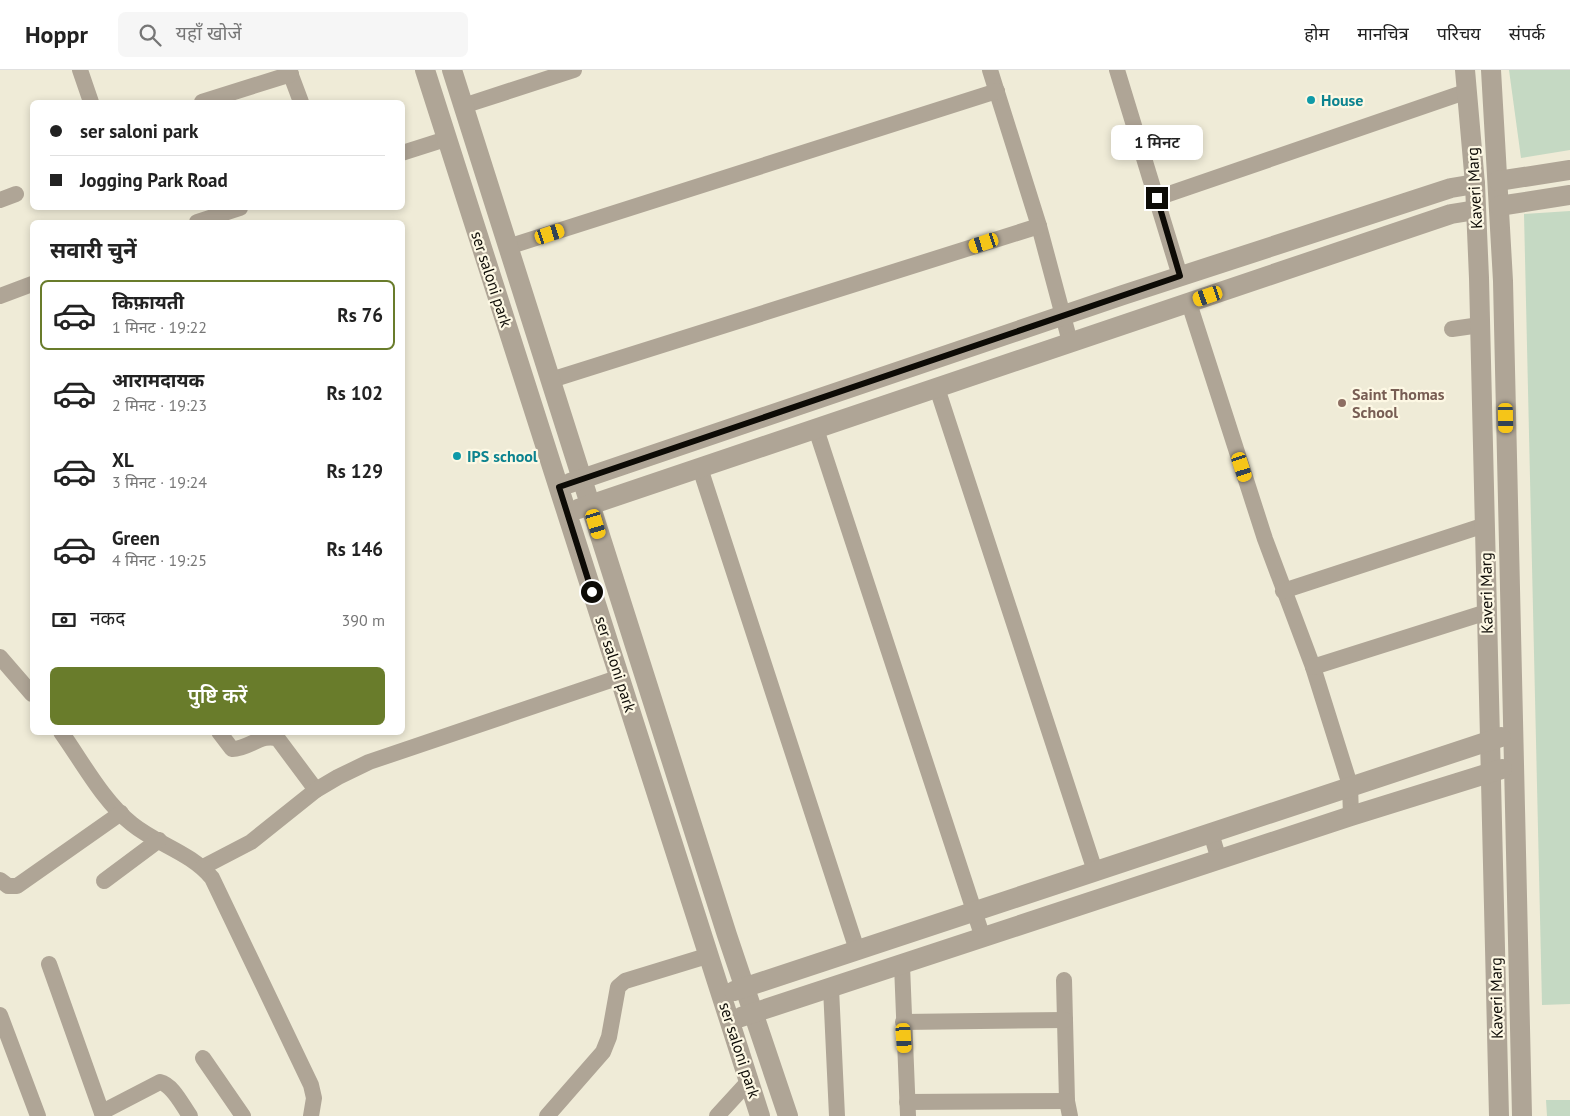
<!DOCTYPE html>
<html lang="hi">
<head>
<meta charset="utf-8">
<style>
  :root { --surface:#fff; --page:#f6f6f6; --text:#222; --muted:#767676; --line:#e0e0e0; --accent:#697c2b }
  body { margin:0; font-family:"PT Sans","Noto Sans Devanagari",sans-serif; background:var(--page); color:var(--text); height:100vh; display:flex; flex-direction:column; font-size:19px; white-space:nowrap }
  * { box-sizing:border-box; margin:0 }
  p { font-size:16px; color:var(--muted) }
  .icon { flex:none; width:28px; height:28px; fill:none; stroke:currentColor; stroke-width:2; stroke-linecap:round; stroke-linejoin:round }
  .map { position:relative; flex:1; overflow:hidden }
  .drawer { position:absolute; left:30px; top:150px; width:375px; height:515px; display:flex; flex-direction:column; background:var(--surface); border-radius:8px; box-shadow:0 2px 8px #0003 }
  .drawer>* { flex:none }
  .top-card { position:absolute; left:30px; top:30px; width:375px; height:110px; border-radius:8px; box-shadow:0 2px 8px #0003; display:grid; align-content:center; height:110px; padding:0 20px; background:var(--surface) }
  .end { position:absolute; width:22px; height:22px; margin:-11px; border:6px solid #0d0b06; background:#fff; box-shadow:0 0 0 2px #fff }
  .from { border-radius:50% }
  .bubble { position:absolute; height:35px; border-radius:8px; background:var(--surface); box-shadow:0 2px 8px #0003; font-size:16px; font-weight:600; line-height:35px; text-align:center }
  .car { position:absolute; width:15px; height:30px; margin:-15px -8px; border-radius:6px; box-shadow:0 0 4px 1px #0007; background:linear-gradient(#f5c518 24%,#345 0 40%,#f5c518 0 76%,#345 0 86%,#f5c518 0) }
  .top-card b { display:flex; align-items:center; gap:18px; height:48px; font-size:19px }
  .top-card b+b { border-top:1px solid var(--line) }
  .top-card i { width:12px; height:12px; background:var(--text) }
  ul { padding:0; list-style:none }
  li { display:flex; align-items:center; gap:15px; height:70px; margin:0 10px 8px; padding:0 10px; border:2px solid transparent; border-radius:8px }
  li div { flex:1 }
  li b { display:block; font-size:19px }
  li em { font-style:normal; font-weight:600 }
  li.on { border-color:var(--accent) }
  li>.icon { width:45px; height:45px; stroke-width:1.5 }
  h2 { padding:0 20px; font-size:22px; line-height:60px }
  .pay { display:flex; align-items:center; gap:12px; height:55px; padding:0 20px; font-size:19px }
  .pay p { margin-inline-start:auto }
  .primary-button { display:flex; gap:10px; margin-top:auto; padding:10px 20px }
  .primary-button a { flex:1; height:58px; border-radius:8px; background:var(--accent); color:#fff; font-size:20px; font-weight:600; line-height:58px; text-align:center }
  header { display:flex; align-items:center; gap:30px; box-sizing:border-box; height:70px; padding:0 25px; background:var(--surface); border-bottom:1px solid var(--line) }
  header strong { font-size:24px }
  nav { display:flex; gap:28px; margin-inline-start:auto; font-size:18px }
  .search { width:350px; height:45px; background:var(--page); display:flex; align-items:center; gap:12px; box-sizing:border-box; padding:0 18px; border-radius:8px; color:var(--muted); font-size:19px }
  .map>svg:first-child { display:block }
</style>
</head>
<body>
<header>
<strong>Hoppr</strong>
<div class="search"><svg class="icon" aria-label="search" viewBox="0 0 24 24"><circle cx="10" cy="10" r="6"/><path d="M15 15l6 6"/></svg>यहाँ खोजें</div>
<nav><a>होम</a><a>मानचित्र</a><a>परिचय</a><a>संपर्क</a></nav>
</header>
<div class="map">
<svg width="1570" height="1046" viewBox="0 0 1570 1046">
  <rect width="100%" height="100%" fill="#efebd7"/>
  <g fill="#c5d9c3">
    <polygon points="1509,0 1570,0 1570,80 1521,88"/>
    <polygon points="1570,141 1570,934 1542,935 1524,144"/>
    <polygon points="1546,1030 1570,1030 1570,1046 1547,1046"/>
  </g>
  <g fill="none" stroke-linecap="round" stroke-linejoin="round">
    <g stroke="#afa596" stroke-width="16">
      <polyline points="80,0 91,32"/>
      <polyline points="289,0 301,32"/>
      <polyline points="990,0 1039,156 1070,272"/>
      <polyline points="1117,0 1180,206"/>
      <polyline points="202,32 291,4"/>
      <polyline points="463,36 574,0"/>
      <polyline points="402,83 446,69"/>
      <polyline points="1157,128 1468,21"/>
      <polyline points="0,130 16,124"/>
      <polyline points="197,152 240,138"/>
      <polyline points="508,177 997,21"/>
      <polyline points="0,226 32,214"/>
      <polyline points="1189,233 1265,469 1313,597 1350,715 1351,746"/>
      <polyline points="1452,259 1480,255"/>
      <polyline points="551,310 1039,156"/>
      <polyline points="937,318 1095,801"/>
      <polyline points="816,359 983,868"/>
      <polyline points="700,398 857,880"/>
      <polyline points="1283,521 1485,455"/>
      <polyline points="0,587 32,624"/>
      <polyline points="1313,597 1487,542"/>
      <path d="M 61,662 C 83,693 103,731 132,754 C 158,775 190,782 212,808 L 311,1015 L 314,1028 L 311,1046"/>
      <path d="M 219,662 L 232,679 C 247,680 263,662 278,669 L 316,720"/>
      <polyline points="1211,763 1219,790"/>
      <polyline points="203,797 251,772 316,720 338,707 369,692 620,607"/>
      <polyline points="0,810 8,816 17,816 121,743"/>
      <polyline points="104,811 159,770"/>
      <polyline points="49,894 103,1046"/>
      <polyline points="902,895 908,1046"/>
      <polyline points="1064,910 1067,1031 1070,1046"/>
      <polyline points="831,918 837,1046"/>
      <polyline points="0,945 38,1046"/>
      <polyline points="903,952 1065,950"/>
      <polyline points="203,988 243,1046"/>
      <polyline points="907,1032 1067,1031"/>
      <path d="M 102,1042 L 160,1012 C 173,1015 182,1035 190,1046"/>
      <polyline points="547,1046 603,982 609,967 618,917 625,911 710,885"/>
      <polyline points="717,1046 750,1010"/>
    </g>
    <g stroke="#afa596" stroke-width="20">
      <polyline points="425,0 760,1046"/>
      <polyline points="452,0 727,865 788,1046"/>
      <polyline points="1465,0 1475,114 1479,208 1499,1046"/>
      <polyline points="1491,0 1503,211 1522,1046"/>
      <polyline points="1498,111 1570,100"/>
      <polyline points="1499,136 1570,125"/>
      <polyline points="570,413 1123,225 1451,118 1475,114"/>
      <polyline points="578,439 1451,144 1476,140"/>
      <polyline points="734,921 1501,667"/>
      <polyline points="741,947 1351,746 1502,699"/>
    </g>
  </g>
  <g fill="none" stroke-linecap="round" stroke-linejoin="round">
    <polyline stroke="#0d0b06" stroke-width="6" points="592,522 559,417 1180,206 1157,128"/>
  </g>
  <g fill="#0f9aa8" stroke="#fdf8e4" stroke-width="2">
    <circle cx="1311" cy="30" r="5"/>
    <circle cx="457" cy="386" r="5"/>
  </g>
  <circle fill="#8d6e63" stroke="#fdf8e4" stroke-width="2" cx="1342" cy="333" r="5"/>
  <g text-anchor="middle" stroke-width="4.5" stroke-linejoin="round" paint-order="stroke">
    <g font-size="16" font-weight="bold" fill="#0d838f" stroke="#fdf8e4" text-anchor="start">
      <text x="1321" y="36">House</text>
      <text x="467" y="392">IPS school</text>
    </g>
    <g font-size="16" fill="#0d0b06" stroke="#fdf8e4">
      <text transform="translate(1474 118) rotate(-93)" y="6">Kaveri Marg</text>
      <text transform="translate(492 209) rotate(72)" y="6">ser saloni park</text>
      <text transform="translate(1486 523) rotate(-91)" y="6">Kaveri Marg</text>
      <text transform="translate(616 594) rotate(72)" y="6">ser saloni park</text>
      <text transform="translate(1496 928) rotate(-91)" y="6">Kaveri Marg</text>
      <text transform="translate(740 980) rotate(72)" y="6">ser saloni park</text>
    </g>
    <g font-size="16" font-weight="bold" fill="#785e54" stroke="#fdf8e4" text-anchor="start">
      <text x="1352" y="330">Saint Thomas<tspan x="1352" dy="18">School</tspan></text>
    </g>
  </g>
</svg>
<i class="end from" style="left:592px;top:522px"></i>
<i class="end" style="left:1157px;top:128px"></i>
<div class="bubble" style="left:1111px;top:55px;width:92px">1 मिनट</div>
<i class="car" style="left:550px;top:164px;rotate:72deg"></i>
<i class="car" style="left:984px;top:173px;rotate:252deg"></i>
<i class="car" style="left:1208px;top:226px;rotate:251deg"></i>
<i class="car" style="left:1506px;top:348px;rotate:179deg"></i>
<i class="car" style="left:1242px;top:397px;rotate:162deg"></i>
<i class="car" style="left:596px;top:454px;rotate:163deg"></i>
<i class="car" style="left:904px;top:968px;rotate:176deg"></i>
<div class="top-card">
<b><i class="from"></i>ser saloni park</b>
<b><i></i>Jogging Park Road</b>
</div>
<section class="drawer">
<h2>सवारी चुनें</h2>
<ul>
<li class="on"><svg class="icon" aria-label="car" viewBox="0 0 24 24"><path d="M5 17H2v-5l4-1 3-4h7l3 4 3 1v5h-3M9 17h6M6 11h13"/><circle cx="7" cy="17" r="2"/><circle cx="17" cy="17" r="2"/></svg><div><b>किफ़ायती</b><p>1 मिनट · 19:22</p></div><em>Rs 76</em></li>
<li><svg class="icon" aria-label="car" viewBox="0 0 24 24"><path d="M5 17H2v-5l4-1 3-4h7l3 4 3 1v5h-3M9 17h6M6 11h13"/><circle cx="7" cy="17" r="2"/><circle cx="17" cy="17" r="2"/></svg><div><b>आरामदायक</b><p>2 मिनट · 19:23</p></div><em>Rs 102</em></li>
<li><svg class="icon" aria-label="car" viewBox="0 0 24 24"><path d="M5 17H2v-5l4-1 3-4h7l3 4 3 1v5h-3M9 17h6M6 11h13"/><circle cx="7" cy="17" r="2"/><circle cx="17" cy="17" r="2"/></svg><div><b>XL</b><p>3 मिनट · 19:24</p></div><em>Rs 129</em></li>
<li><svg class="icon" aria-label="car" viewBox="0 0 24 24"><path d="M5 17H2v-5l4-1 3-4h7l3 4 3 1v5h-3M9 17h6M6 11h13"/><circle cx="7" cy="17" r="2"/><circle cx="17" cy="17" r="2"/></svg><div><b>Green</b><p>4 मिनट · 19:25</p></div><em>Rs 146</em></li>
</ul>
<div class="pay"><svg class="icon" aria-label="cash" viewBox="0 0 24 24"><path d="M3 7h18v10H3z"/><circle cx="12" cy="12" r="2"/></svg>नकद<p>390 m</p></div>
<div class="primary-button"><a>पुष्टि करें</a></div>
</section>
</div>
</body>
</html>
